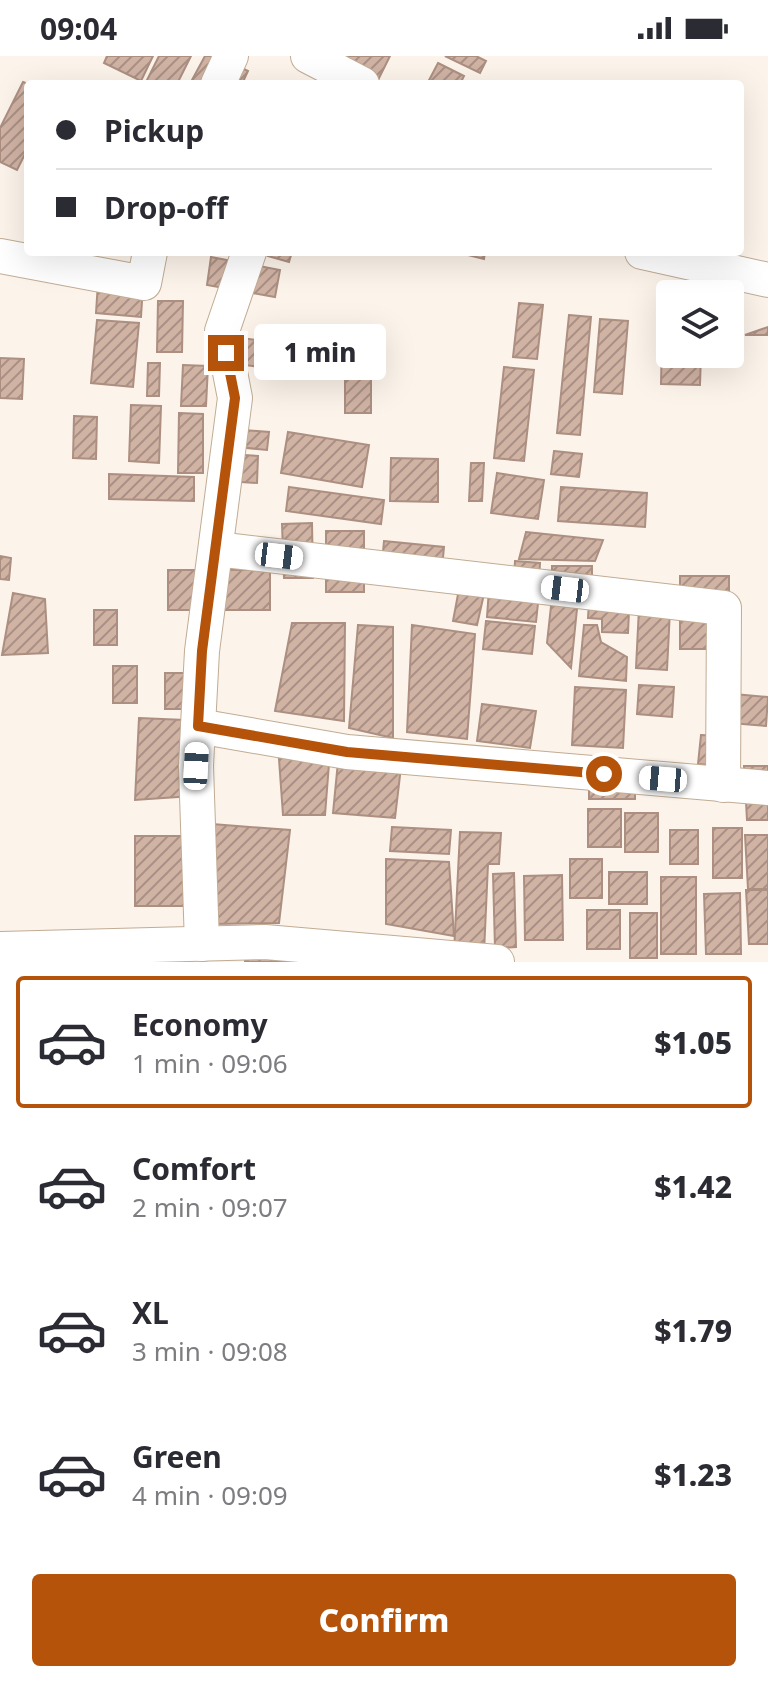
<!DOCTYPE html>
<html lang="en">
<head>
<meta charset="utf-8">
<style>
  :root { --surface:#fff; --page:#f7f7f7; --text:#2b2b33; --muted:#7c7c81; --line:#e1e1e2; --accent:#b45309 }
  body { margin:0; font-family:"Noto Sans",sans-serif; background:var(--page); color:var(--text); height:100vh; display:flex; flex-direction:column; font-size:30px; white-space:nowrap }
  * { box-sizing:border-box; margin:0 }
  p { font-size:26px; color:var(--muted) }
  .icon { flex:none; width:44px; height:44px; fill:none; stroke:currentColor; stroke-width:2; stroke-linecap:round; stroke-linejoin:round }
  .map { position:relative; height:906px; overflow:hidden }
  .side { display:flex; flex-direction:column; background:var(--surface); flex:1 }
  .side>* { flex:none }
  .guide { position:absolute; left:24px; top:24px; width:720px; height:176px; border-radius:8px; box-shadow:0 8px 32px #0002; display:grid; align-content:center; height:176px; padding:0 32px; background:var(--surface) }
  .controls { position:absolute; left:656px; top:224px; display:grid; gap:16px }
  .controls a { display:grid; place-items:center; width:88px; height:88px; border-radius:8px; background:var(--surface); box-shadow:0 8px 32px #0002; font-size:40px }
  .end { position:absolute; width:36px; height:36px; margin:-18px; border:10px solid #b45309; background:#fff; box-shadow:0 0 0 4px #fff }
  .from { border-radius:50% }
  .bubble { position:absolute; height:56px; border-radius:8px; background:var(--surface); box-shadow:0 8px 32px #0002; font-size:26px; font-weight:800; line-height:56px; text-align:center }
  .car { position:absolute; width:24px; height:48px; margin:-24px -12px; border-radius:10px; box-shadow:0 0 6px 2px #0007; background:linear-gradient(#fff 24%,#345 0 40%,#fff 0 76%,#345 0 86%,#fff 0) }
  .guide b { display:flex; align-items:center; gap:28px; height:76px; font-size:30px }
  .guide b+b { border-top:2px solid var(--line) }
  .guide i { width:20px; height:20px; background:var(--text) }
  ul { padding:14px 0 0; list-style:none }
  li { display:flex; align-items:center; gap:24px; height:132px; margin:0 16px 12px; padding:0 16px; border:4px solid transparent; border-radius:8px }
  li div { flex:1 }
  li b { display:block; font-size:30px }
  li em { font-style:normal; font-weight:800 }
  li.current { border-color:var(--accent) }
  li>.icon { width:72px; height:72px; stroke-width:1.5 }
  .primary-button { display:flex; gap:16px; margin-top:auto; padding:16px 32px }
  .primary-button a { flex:1; height:92px; border-radius:8px; background:var(--accent); color:#fff; font-size:32px; font-weight:800; line-height:92px; text-align:center }
  .status { display:flex; justify-content:space-between; align-items:center; height:56px; padding:0 40px; background:var(--surface); direction:ltr }
  .status svg { height:22px; fill:currentColor }
  .map>svg:first-child { display:block }
</style>
</head>
<body>
<div class="status"><b>09:04</b><svg viewBox="0 0 49 12"><path d="M0 12V9h3v3zM5 12V6h3v6zM10 12V3h3v9zM15 12V0h3v12zM26 1h20v11H26zM47 4h2v5h-2z"/></svg></div>
<div class="map">
<svg width="768" height="906" viewBox="0 0 768 906">
  <defs>
    <pattern id="building-hatch" width="6" height="6" patternUnits="userSpaceOnUse" patternTransform="scale(2)"><rect width="6" height="6" fill="#d1b3a4"/><path d="M-1 1l2-2M0 6l6-6M5 7l2-2" fill="none" stroke="#aa9185"/></pattern>
  </defs>
  <rect width="100%" height="100%" fill="#fcf3ea"/>
  <g fill="url(#building-hatch)" stroke="#ac8f81" stroke-width="2">
    <polygon points="107,0 153,0 141,25 104,7"/>
    <polygon points="159,0 191,0 177,28 146,26"/>
    <polygon points="205,0 218,0 248,15 242,28 201,28 192,24"/>
    <polygon points="335,0 390,0 377,26"/>
    <polygon points="445,0 476,0 486,5 480,17"/>
    <polygon points="438,7 464,20 460,28 427,28"/>
    <polygon points="23,26 28,28 28,92 17,114 0,106 0,72"/>
    <polygon points="269,196 292,196 289,206 268,200"/>
    <polygon points="456,196 485,196 484,203"/>
    <polygon points="211,201 280,214 275,241 207,229"/>
    <polygon points="99,211 144,214 141,261 96,257"/>
    <polygon points="663,236 702,236 670,238 670,298 701,298 700,329 661,328"/>
    <polygon points="158,245 183,245 182,296 157,296"/>
    <polygon points="519,247 543,249 537,303 513,301"/>
    <polygon points="569,259 591,261 580,379 557,377"/>
    <polygon points="600,263 628,265 622,338 594,336"/>
    <polygon points="97,264 139,267 133,331 91,327"/>
    <polygon points="768,271 768,279 745,279"/>
    <polygon points="220,279 271,286 267,312 216,305"/>
    <polygon points="289,288 336,289 336,317 289,316"/>
    <rect x="345" y="297" width="26" height="60"/>
    <polygon points="0,302 24,303 22,343 0,342"/>
    <polygon points="148,307 160,307 159,340 147,340"/>
    <polygon points="183,309 208,310 206,350 181,350"/>
    <polygon points="504,311 534,314 524,405 494,402"/>
    <polygon points="131,349 161,350 159,407 129,405"/>
    <polygon points="179,357 203,358 203,417 178,417"/>
    <polygon points="74,360 97,361 96,403 73,402"/>
    <polygon points="220,372 269,376 267,394 218,389"/>
    <polygon points="288,376 369,389 362,431 281,417"/>
    <polygon points="554,395 582,398 579,421 551,418"/>
    <polygon points="212,397 258,400 257,427 210,424"/>
    <polygon points="391,402 438,403 438,446 390,445"/>
    <polygon points="471,407 484,407 482,445 469,445"/>
    <polygon points="497,417 544,424 538,463 491,457"/>
    <polygon points="109,418 194,421 194,445 109,443"/>
    <polygon points="289,431 384,444 381,468 286,455"/>
    <polygon points="561,431 647,437 645,471 558,465"/>
    <polygon points="312,467 313,522 284,522 282,468"/>
    <rect x="326" y="475" width="38" height="61"/>
    <polygon points="526,476 603,484 595,505 519,503"/>
    <polygon points="384,485 444,491 441,523 381,517"/>
    <polygon points="0,500 11,502 9,524 0,523"/>
    <polygon points="515,505 540,507 539,524 514,522"/>
    <rect x="552" y="510" width="40" height="16"/>
    <rect x="168" y="514" width="102" height="40"/>
    <rect x="680" y="520" width="49" height="73"/>
    <polygon points="590,531 630,534 628,577 602,576 602,563 588,562"/>
    <polygon points="640,532 671,534 667,614 636,612"/>
    <polygon points="459,533 484,538 477,569 453,565"/>
    <polygon points="489,533 539,538 536,566 487,561"/>
    <polygon points="13,537 45,543 48,597 2,599"/>
    <polygon points="552,541 578,543 571,612 547,587"/>
    <rect x="94" y="554" width="23" height="35"/>
    <polygon points="486,565 535,570 532,598 483,593"/>
    <polygon points="292,567 345,567 344,665 275,655"/>
    <polygon points="358,569 393,571 393,682 349,672"/>
    <polygon points="412,569 475,578 467,683 407,676"/>
    <polygon points="584,569 597,569 601,586 627,601 626,625 579,620"/>
    <rect x="113" y="610" width="24" height="37"/>
    <rect x="165" y="617" width="24" height="36"/>
    <polygon points="639,629 674,631 672,661 637,658"/>
    <polygon points="575,631 626,634 623,692 572,689"/>
    <polygon points="734,638 768,641 766,670 731,667"/>
    <polygon points="482,648 536,655 530,692 477,685"/>
    <polygon points="139,662 208,665 207,739 135,744"/>
    <polygon points="277,675 331,682 325,759 283,759"/>
    <polygon points="701,679 736,681 733,711 698,708"/>
    <polygon points="340,685 403,694 395,762 333,757"/>
    <polygon points="744,710 768,710 768,764 747,764"/>
    <rect x="589" y="716" width="46" height="27"/>
    <rect x="588" y="753" width="33" height="38"/>
    <rect x="625" y="757" width="33" height="39"/>
    <polygon points="212,768 290,774 279,867 214,868"/>
    <polygon points="392,771 451,774 449,798 390,795"/>
    <rect x="713" y="772" width="29" height="50"/>
    <rect x="670" y="774" width="28" height="34"/>
    <polygon points="460,776 501,777 499,808 488,808 484,897 454,896"/>
    <polygon points="745,779 768,779 768,833 748,833"/>
    <rect x="135" y="780" width="68" height="70"/>
    <polygon points="386,803 449,806 454,880 386,868"/>
    <rect x="570" y="803" width="32" height="39"/>
    <rect x="609" y="816" width="38" height="32"/>
    <polygon points="514,817 516,891 495,892 493,818"/>
    <polygon points="562,819 563,884 525,884 524,820"/>
    <rect x="661" y="821" width="35" height="77"/>
    <polygon points="746,834 768,834 768,888 749,888"/>
    <polygon points="740,837 741,898 706,898 704,838"/>
    <rect x="587" y="854" width="33" height="39"/>
    <rect x="630" y="857" width="27" height="45"/>
    <polygon points="246,896 292,897 291,906 245,906"/>
  </g>
  <g fill="none" stroke-linecap="round" stroke-linejoin="round">
    <g stroke="#c1ac94" stroke-width="36">
      <g id="street">
        <polyline points="308,0 362,28"/>
        <polyline points="218,28 231,0"/>
        <polyline points="642,196 768,224"/>
        <polyline points="0,200 144,227 150,196"/>
        <polyline points="216,493 724,552 723,729"/>
        <polyline points="198,670 347,696 768,732"/>
        <polyline points="202,888 196,710 198,670 202,595 235,342 222,275 249,196"/>
        <polyline points="0,893 265,886 497,906"/>
      </g>
    </g>
    <use href="#street" stroke="#fff" stroke-width="34"/>
  </g>
  <g fill="none" stroke-linecap="round" stroke-linejoin="round">
    <polyline stroke="#b45309" stroke-width="10" points="226,297 235,342 202,595 198,670 347,696 604,718"/>
  </g>
</svg>
<div class="controls">
<a><svg class="icon" aria-label="layers" viewBox="0 0 24 24"><path d="M12 4l9 5-9 5-9-5zM3 14l9 5 9-5"/></svg></a>
</div>
<i class="end from" style="left:604px;top:718px"></i>
<i class="end" style="left:226px;top:297px"></i>
<div class="bubble" style="left:254px;top:268px;width:132px">1 min</div>
<i class="car" style="left:279px;top:500px;rotate:97deg"></i>
<i class="car" style="left:565px;top:533px;rotate:277deg"></i>
<i class="car" style="left:196px;top:710px;rotate:3deg"></i>
<i class="car" style="left:663px;top:723px;rotate:275deg"></i>
<div class="guide">
<b><i class="from"></i>Pickup</b>
<b><i></i>Drop-off</b>
</div>
</div>
<section class="side">
<ul>
<li class="current"><svg class="icon" aria-label="car" viewBox="0 0 24 24"><path d="M5 17H2v-5l4-1 3-4h7l3 4 3 1v5h-3M9 17h6M6 11h13"/><circle cx="7" cy="17" r="2"/><circle cx="17" cy="17" r="2"/></svg><div><b>Economy</b><p>1 min · 09:06</p></div><em>$1.05</em></li>
<li><svg class="icon" aria-label="car" viewBox="0 0 24 24"><path d="M5 17H2v-5l4-1 3-4h7l3 4 3 1v5h-3M9 17h6M6 11h13"/><circle cx="7" cy="17" r="2"/><circle cx="17" cy="17" r="2"/></svg><div><b>Comfort</b><p>2 min · 09:07</p></div><em>$1.42</em></li>
<li><svg class="icon" aria-label="car" viewBox="0 0 24 24"><path d="M5 17H2v-5l4-1 3-4h7l3 4 3 1v5h-3M9 17h6M6 11h13"/><circle cx="7" cy="17" r="2"/><circle cx="17" cy="17" r="2"/></svg><div><b>XL</b><p>3 min · 09:08</p></div><em>$1.79</em></li>
<li><svg class="icon" aria-label="car" viewBox="0 0 24 24"><path d="M5 17H2v-5l4-1 3-4h7l3 4 3 1v5h-3M9 17h6M6 11h13"/><circle cx="7" cy="17" r="2"/><circle cx="17" cy="17" r="2"/></svg><div><b>Green</b><p>4 min · 09:09</p></div><em>$1.23</em></li>
</ul>
<div class="primary-button"><a>Confirm</a></div>
</section>
</body>
</html>
